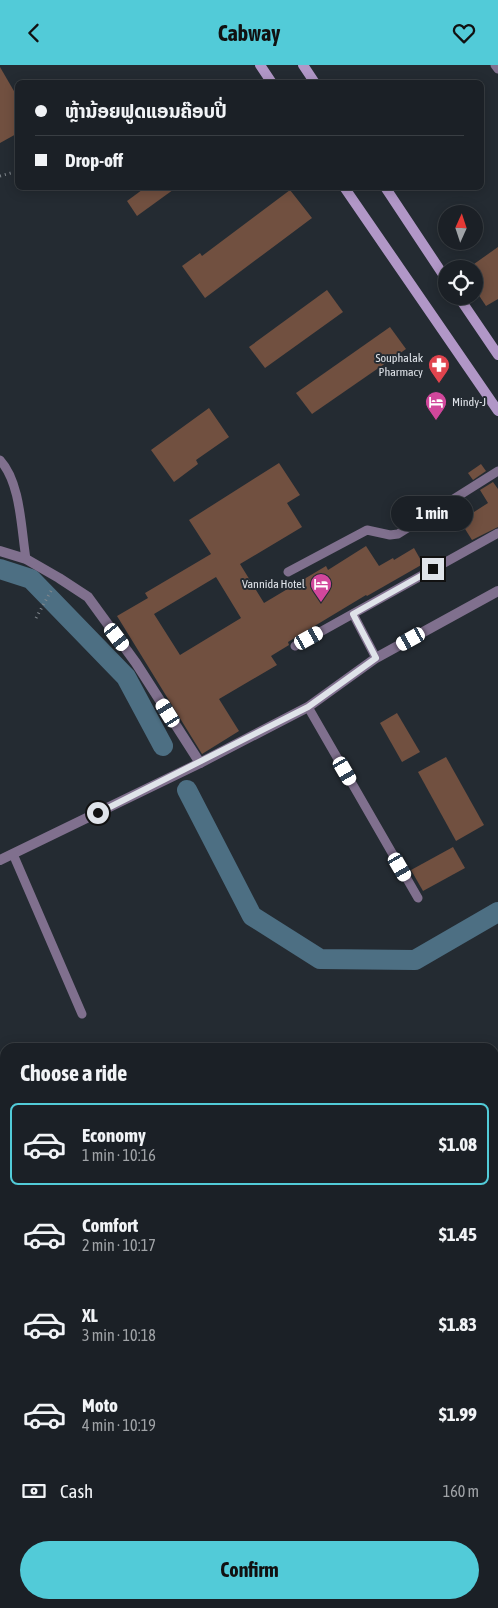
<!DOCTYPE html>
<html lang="en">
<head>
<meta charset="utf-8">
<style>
  :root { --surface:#1b2026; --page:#282d32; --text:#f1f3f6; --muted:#a0a3a7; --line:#393e43; --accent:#52cbd8 }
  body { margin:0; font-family:"Asap Condensed","Noto Sans Lao",sans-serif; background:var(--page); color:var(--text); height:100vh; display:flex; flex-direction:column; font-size:19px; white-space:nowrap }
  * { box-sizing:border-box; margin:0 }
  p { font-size:16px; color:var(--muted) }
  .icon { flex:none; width:28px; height:28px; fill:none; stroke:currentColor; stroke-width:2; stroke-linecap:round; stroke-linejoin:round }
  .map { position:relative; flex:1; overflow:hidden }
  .sheet { position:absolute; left:0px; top:978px; width:499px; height:566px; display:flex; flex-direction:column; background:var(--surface); border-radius:15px 15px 0 0; box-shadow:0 2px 12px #0003,0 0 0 1px var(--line) }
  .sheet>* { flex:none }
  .banner { position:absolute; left:15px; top:15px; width:469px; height:110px; border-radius:8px; box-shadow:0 2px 12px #0003,0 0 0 1px var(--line); display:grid; align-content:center; height:110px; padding:0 20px; background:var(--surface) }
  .needle { width:32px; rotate:3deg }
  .controls { position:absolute; left:438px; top:140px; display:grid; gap:10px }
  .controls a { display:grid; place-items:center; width:45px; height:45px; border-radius:50%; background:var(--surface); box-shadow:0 2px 12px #0003,0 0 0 1px var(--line); font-size:25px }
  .end { position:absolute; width:22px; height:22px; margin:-11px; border:6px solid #dfe3e9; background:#111; box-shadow:0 0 0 2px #111 }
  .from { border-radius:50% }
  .bubble { position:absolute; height:35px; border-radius:18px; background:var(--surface); box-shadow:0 2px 12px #0003,0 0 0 1px var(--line); font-size:16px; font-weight:700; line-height:35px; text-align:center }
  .car { position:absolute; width:15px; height:30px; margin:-15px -8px; border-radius:6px; box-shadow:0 0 4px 1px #0007; background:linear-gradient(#fff 24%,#345 0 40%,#fff 0 76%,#345 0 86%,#fff 0) }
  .banner b { display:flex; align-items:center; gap:18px; height:48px; font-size:19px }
  .banner b+b { border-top:1px solid var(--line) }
  .banner i { width:12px; height:12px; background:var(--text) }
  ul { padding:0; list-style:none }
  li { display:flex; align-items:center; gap:15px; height:82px; margin:0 10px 8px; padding:0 10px; border:2px solid transparent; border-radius:8px }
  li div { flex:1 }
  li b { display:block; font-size:19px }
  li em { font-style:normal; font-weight:700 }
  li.selected { border-color:var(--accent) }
  li>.icon { width:45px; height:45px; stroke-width:1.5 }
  h2 { padding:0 20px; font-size:22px; line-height:60px }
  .pay { display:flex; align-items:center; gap:12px; height:55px; padding:0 20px; font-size:19px }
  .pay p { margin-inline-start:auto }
  .button { display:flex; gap:10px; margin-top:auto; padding:10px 20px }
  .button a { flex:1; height:58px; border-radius:30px; background:var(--accent); color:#111; font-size:20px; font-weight:700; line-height:58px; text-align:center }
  header { display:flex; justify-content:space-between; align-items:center; height:65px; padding:0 20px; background:var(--accent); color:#111; font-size:22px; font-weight:700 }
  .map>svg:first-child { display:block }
</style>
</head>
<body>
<header><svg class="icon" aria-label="back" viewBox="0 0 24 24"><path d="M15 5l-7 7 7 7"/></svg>Cabway<svg class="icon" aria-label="heart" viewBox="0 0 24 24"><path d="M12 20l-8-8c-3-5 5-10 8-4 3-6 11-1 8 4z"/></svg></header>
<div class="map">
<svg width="498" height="1543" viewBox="0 0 498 1543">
  <rect width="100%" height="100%" fill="#242b32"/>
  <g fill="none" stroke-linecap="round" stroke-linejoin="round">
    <g stroke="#4d6f83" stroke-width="20">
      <polyline points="0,504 31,514 126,612 163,681"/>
      <polyline points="187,725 252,851 320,894 415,895 498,847"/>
    </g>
  </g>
  <g fill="#715040" fill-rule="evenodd">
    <polygon points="0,2 18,33 18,68 0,78"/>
    <polygon points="146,122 177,122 137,151 127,136"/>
    <polygon points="290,125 312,153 205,233 182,201 200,188 202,191"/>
    <polygon points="498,182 498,234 486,241 474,223 474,199"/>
    <polygon points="327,225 343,247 265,303 249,282"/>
    <polygon points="390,262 406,284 312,349 296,328"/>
    <polygon points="209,343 229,372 196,395 198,399 174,417 151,385"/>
    <path d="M 279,398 L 300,430 L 287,438 L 302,462 L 240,499 L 264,538 L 326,501 L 328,505 L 366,481 L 379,501 L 393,493 L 394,495 L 414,483 L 423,499 L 367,531 L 366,530 L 288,577 L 289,580 L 271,591 L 277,600 L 219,634 L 239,666 L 202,689 L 117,551 L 148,533 L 145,528 L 211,489 L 189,455 ZM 216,512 L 241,553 L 180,590 L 154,549 Z"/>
    <polygon points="481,399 486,406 473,415 468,408"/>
    <polygon points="493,417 498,424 498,462 472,475 460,456 488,438 480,425"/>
    <polygon points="397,648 420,687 402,697 380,658"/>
    <polygon points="446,692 484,760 456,776 418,707"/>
    <polygon points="453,782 465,803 423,826 411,805"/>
  </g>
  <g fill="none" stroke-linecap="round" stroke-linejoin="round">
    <g stroke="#81878d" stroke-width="3" stroke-dasharray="1 4" stroke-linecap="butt">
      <polyline points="0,111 18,106"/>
      <polyline points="36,553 52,524"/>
      <polyline points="273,1539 273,1543"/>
    </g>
    <g stroke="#80708e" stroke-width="9">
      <polyline points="495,0 498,4"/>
      <path d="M 0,395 C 21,418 21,464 26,494"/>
      <polyline points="288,507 367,465 390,470 398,469 498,406"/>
      <polyline points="353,549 376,593"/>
      <polyline points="295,581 498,468"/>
      <polyline points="308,642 418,833"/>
      <polyline points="13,789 82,949"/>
      <polyline points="493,1539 493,1543"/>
    </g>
    <g stroke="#80708e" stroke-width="10">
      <polyline points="0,486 26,494 59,513 88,532 136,598 200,698"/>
      <polyline points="0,795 200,698 308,642 376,593 498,526"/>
      <polyline points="0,1159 5,1174"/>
      <polyline points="0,1335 5,1334"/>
    </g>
    <g stroke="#b197c7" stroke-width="10">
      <polyline points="260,0 272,18"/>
      <polyline points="303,0 315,18"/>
      <polyline points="344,122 498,346"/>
      <polyline points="385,122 446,214"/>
      <polyline points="458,231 498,290"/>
    </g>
  </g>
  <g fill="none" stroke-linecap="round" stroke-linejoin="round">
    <polyline stroke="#dfe3e9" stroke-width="6" points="98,748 308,642 376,593 353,549 433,504"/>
  </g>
  <defs>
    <g id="pharmacy-pin" transform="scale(1.125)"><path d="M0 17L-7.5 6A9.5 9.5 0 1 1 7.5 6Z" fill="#e0444e" stroke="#242b32"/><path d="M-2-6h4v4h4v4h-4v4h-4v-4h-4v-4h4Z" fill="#fff"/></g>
    <g id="hotel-pin" transform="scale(1.125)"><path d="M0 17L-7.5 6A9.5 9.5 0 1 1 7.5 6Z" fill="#d1479c" stroke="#242b32"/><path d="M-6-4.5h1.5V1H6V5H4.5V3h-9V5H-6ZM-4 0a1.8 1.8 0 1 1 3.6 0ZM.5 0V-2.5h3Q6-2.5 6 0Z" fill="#fff"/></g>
  </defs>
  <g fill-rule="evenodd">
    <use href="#pharmacy-pin" x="439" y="300"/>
    <use href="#hotel-pin" x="436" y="337"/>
    <use href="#hotel-pin" x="321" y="519"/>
  </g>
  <g text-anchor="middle" stroke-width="4" stroke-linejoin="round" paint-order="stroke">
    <g font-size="12" fill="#dfe3e9" stroke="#242b32" text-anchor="end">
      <text x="423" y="297">Souphalak<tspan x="423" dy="14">Pharmacy</tspan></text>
      <text x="452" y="341" text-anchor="start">Mindy-J</text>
      <text x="305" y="523">Vannida Hotel</text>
    </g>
  </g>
</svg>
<div class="controls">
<a><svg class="needle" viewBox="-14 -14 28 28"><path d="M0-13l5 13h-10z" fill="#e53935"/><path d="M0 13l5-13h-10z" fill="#a0a3a7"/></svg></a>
<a><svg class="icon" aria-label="locate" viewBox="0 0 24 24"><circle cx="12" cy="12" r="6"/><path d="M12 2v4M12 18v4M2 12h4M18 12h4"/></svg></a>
</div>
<i class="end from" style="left:98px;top:748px"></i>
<i class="end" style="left:433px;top:504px"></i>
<div class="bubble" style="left:391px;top:431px;width:82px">1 min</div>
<i class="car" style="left:117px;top:572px;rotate:143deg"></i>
<i class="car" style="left:309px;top:573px;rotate:61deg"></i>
<i class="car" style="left:411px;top:574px;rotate:241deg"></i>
<i class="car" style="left:168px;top:648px;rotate:328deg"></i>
<i class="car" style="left:345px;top:706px;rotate:150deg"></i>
<i class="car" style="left:400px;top:802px;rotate:150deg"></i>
<div class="banner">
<b><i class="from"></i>ຫຼ້ານ້ອຍຟູດແອນຄ໊ອບປີ່</b>
<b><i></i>Drop-off</b>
</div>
<section class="sheet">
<h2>Choose a ride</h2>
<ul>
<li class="selected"><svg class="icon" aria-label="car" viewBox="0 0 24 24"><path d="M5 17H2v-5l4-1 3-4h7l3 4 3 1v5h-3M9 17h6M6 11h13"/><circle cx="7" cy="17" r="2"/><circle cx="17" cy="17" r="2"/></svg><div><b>Economy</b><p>1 min · 10:16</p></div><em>$1.08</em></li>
<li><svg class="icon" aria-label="car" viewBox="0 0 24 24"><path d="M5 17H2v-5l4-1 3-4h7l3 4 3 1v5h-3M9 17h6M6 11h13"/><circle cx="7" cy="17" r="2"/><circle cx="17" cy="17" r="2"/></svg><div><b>Comfort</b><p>2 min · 10:17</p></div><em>$1.45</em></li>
<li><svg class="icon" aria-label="car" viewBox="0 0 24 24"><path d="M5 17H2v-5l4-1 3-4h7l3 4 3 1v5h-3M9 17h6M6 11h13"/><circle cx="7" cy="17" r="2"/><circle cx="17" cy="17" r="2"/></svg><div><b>XL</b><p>3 min · 10:18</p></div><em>$1.83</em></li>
<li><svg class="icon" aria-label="car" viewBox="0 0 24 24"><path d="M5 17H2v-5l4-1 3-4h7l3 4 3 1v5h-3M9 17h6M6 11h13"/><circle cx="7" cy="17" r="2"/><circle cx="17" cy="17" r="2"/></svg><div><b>Moto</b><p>4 min · 10:19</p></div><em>$1.99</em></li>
</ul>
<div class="pay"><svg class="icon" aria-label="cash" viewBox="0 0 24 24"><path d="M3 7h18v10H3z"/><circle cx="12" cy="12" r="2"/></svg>Cash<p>160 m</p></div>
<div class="button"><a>Confirm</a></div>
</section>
</div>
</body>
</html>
